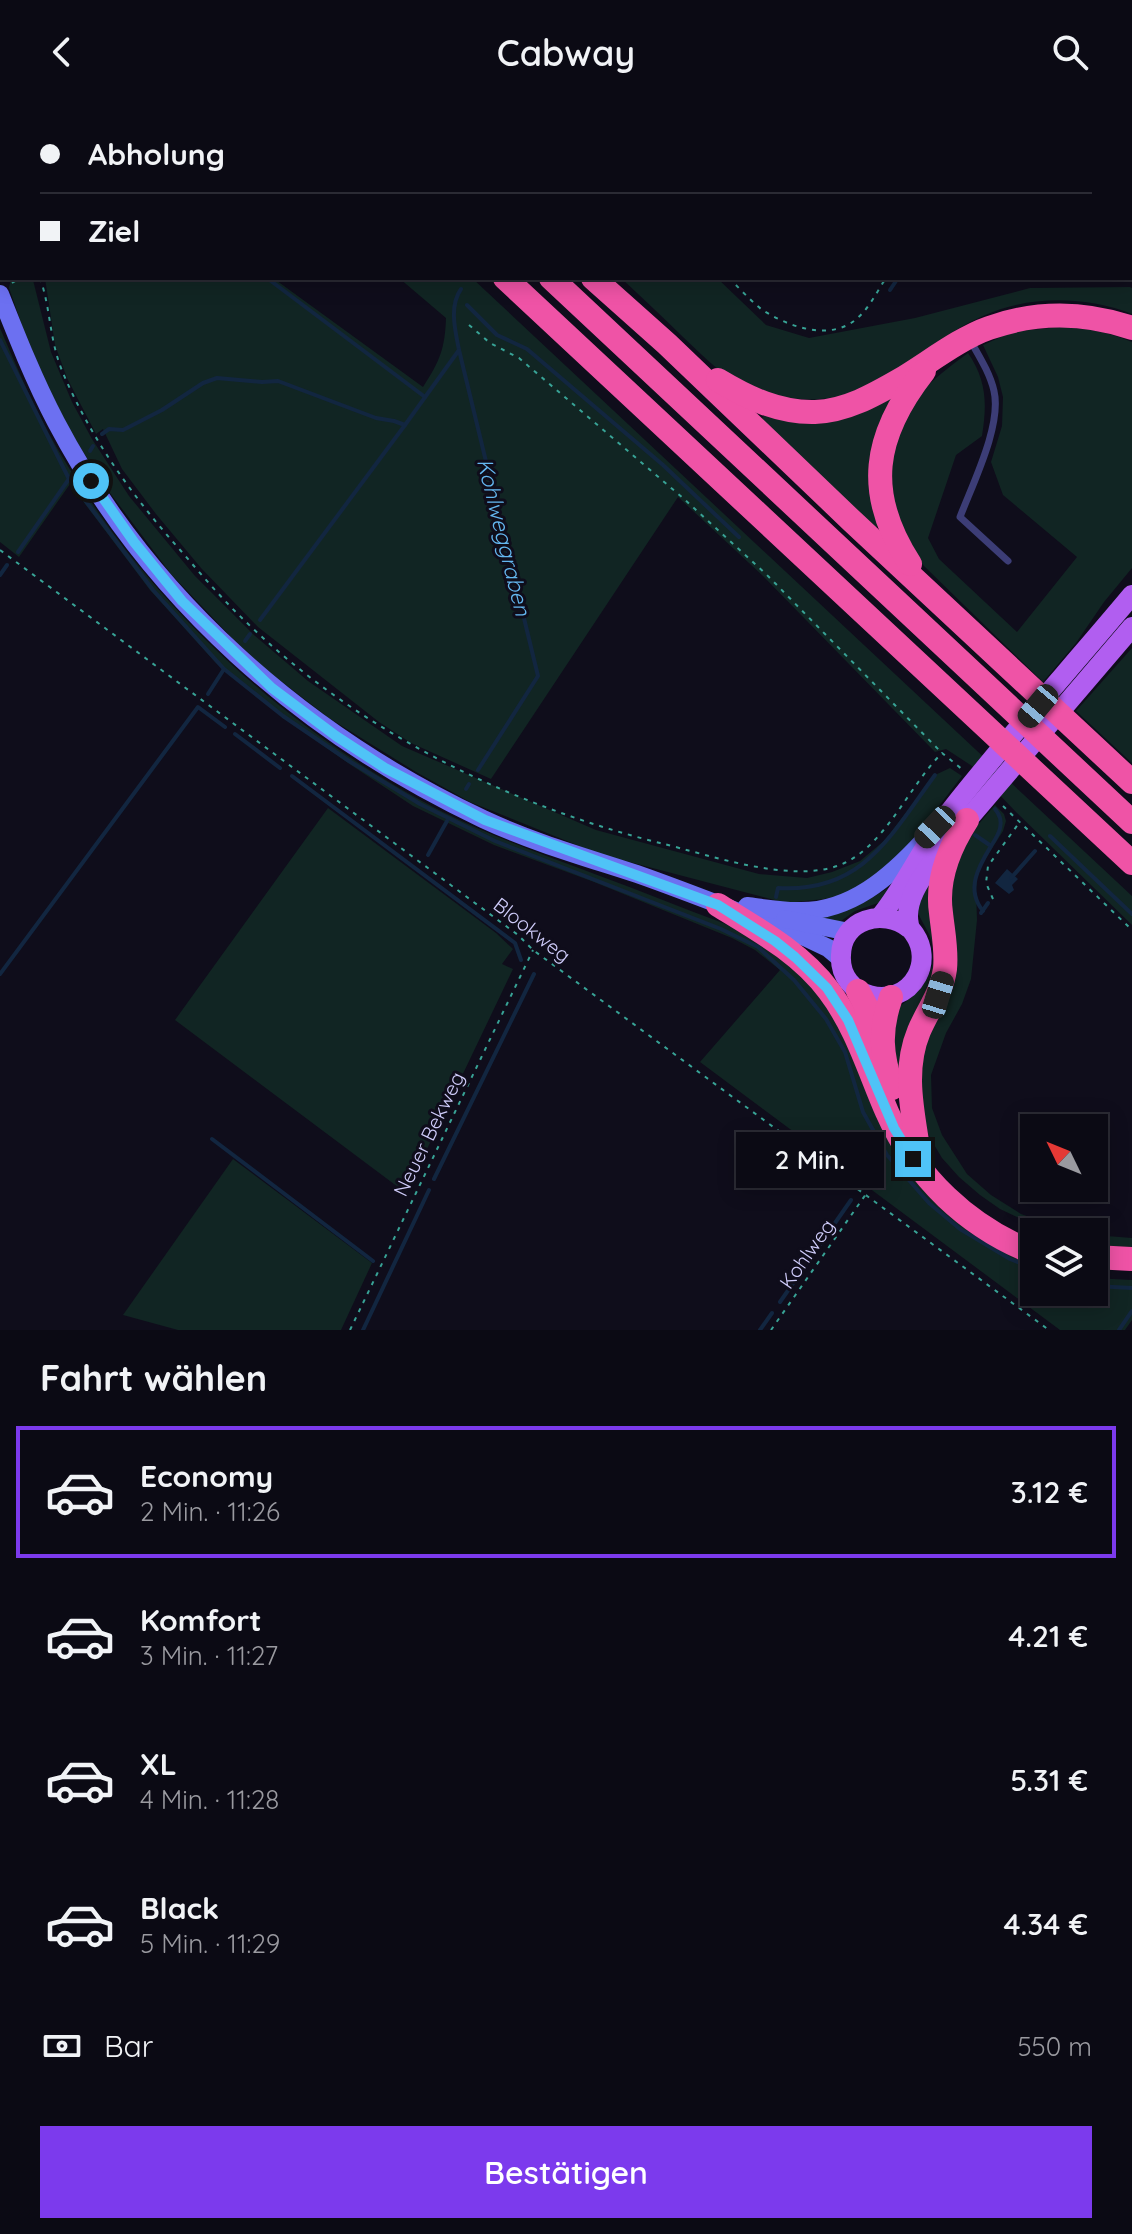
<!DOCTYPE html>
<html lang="de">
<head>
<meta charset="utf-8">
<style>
  :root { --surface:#0b0a14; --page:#191822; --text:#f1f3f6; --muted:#9a9aa0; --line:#2b2b34; --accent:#7c3aed }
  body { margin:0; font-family:Quicksand,sans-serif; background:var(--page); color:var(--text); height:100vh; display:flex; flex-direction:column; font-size:30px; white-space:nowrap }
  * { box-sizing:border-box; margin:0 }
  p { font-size:26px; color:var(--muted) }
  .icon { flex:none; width:44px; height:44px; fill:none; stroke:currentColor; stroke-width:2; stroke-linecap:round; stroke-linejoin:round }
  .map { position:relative; height:1226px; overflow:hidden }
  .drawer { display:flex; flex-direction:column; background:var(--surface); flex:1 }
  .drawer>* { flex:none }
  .top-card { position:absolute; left:0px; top:0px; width:1132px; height:176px; box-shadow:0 4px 20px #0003,0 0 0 2px var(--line); display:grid; align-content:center; height:176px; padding:0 40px; background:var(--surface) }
  .needle { width:52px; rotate:313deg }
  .tools { position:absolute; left:1020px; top:1010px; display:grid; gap:16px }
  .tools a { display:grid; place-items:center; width:88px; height:88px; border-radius:0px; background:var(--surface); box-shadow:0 4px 20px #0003,0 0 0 2px var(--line); font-size:40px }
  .end { position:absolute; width:36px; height:36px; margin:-18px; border:10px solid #4fc3f7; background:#111; box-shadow:0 0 0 4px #111 }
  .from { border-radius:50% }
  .bubble { position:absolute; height:56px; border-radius:0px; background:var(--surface); box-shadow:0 4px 20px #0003,0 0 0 2px var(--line); font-size:26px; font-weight:600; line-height:56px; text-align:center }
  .car { position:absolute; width:24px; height:48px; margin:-24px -12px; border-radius:10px; box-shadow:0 0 6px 2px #0007; background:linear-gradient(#222 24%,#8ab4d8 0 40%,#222 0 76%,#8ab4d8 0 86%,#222 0) }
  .top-card b { display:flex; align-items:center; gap:28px; height:76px; font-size:30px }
  .top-card b+b { border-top:2px solid var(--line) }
  .top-card i { width:20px; height:20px; background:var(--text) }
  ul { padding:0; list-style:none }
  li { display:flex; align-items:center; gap:24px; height:132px; margin:0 16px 12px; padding:0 24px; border:4px solid transparent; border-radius:0px }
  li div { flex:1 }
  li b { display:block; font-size:30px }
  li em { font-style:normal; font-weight:600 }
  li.selected { border-color:var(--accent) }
  li>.icon { width:72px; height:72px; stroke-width:1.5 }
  h2 { padding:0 40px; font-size:36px; line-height:96px }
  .pay { display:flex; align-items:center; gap:20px; height:88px; padding:0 40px; font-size:30px }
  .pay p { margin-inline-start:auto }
  .action { display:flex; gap:16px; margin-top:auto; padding:16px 40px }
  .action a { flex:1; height:92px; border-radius:0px; background:var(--accent); color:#fff; font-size:32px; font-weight:600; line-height:92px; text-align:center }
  header { display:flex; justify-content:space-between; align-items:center; height:104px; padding:0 40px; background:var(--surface); font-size:36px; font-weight:600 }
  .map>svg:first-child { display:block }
</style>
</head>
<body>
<header><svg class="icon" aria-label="back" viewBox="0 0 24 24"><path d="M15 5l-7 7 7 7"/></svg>Cabway<svg class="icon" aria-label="search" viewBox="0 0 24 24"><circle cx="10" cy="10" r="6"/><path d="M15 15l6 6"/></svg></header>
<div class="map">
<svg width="1132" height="1226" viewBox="0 0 1132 1226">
  <rect width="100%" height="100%" fill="#0f0d1b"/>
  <g fill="#112523">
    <polygon points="410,0 535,0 540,2 413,2"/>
    <polygon points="11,174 31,174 33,176 51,248 72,298 92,335 129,392 195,472 254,531 308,577 402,642 596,726 759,770 807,774 832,768 860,757 885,736 935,671 950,664 962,672 910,740 879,772 845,790 824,795 786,799 599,750 470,698 416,668 329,614 268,567 233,535 171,470 104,381 65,319 46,280 25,230 9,184"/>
    <path d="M 45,174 L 273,174 L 423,283 C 440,257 445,244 446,214 L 399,174 L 472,174 L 1132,792 L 1132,821 L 1015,707 L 972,662 L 946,645 L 935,648 L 763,472 L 678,393 L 491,675 L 411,639 L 379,618 L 258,523 L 201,464 L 156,410 L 122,365 L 103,325 L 96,330 L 67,274 L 55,241 Z"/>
    <path d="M 621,174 L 717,174 L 766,221 L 809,234 L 915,214 L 1030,184 L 1130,183 L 1132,184 L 1132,210 C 1086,192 1029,191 983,212 C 910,244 870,311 780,292 C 764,289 749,285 734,276 C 715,265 699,248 683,233 C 663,213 642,194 621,174 Z"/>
    <path d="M 1060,223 C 1086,224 1108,228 1132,238 L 1132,464 L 1104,498 L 1076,539 L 1043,578 L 924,462 C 912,447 895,415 891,395 C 887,372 896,331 906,310 C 919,285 945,266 968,249 C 987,277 987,300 982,332 L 956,351 L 928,434 L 939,455 L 1017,528 L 1077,453 L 1003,391 L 991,358 L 1002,322 L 1003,293 L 998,273 L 983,241 L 1012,228 Z"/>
    <path d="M 0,224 C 17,264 35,306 57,344 C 144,493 271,614 422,697 C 478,728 539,749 600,772 C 641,787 682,804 723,819 L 752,833 L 775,848 L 823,894 L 954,1115 C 978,1134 1005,1151 1034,1161 L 1034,1188 L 1094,1188 L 1094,1174 L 1132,1176 L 1132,1216 L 1125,1226 L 1060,1226 L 700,958 L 780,866 L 755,846 L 732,834 L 594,778 L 494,741 L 413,702 L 348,659 L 275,607 L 215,558 L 150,486 L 70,380 L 19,453 L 0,438 Z"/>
    <polygon points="889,292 894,297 879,421 875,424 760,318 764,311"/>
    <polygon points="1132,544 1132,659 1076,607"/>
    <polygon points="995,701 1004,710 1006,717 1003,727 978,767 976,786 977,816 971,875 962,900 946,929 931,971 932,1004 942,1031 967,1070 991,1091 1021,1110 1054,1122 1078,1128 1049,1128 1000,1105 980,1091 959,1073 942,1054 930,1034 923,1017 917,973 956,756 977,722"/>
    <polygon points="328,704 496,829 513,845 502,860 513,865 406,1089 175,916"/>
    <path d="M 934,766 L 937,860 L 897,984 L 893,971 L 895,905 C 921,890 942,865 930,833 C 926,822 919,815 917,804 Z"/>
    <path d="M 895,779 L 881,798 L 855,807 L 841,817 L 831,819 L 808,813 C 844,805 865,801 895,779 Z"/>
    <polygon points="233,1055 372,1159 341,1226 178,1226 123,1211"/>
    <polygon points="1094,1131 1132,1134 1132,1143 1094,1141"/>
  </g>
  <polygon fill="#122640" points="1007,765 1018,775 1012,781 1014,786 1009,790 995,779"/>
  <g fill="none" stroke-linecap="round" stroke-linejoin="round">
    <g stroke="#122640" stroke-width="4">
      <polyline points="96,2 97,0"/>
      <polyline points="520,2 521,0"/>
      <polyline points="1030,2 1030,0"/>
      <polyline points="0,133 2,136"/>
      <polyline points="267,174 425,293"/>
      <path d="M 461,185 C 449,202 455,226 459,246 L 538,572 L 478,666"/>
      <polyline points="890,186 898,174"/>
      <polyline points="467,201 497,231 527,245 663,361 739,433"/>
      <polyline points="0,236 69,375 153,486 224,565 283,612 349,657 420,700 495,737 721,825 758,843 794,876 826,915 845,948 863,1008 887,1051 929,1099 960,1125 1010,1155 1034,1164"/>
      <polyline points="102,330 109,325 123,326 162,306 203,279 217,274 262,278 278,277 376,314 394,317 405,321"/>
      <polyline points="90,347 93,342"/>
      <polyline points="18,448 71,372"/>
      <polyline points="0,471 7,461"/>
      <polyline points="260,516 405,321 459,246"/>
      <polyline points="245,537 250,530"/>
      <polyline points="208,590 224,565"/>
      <polyline points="235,630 280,664"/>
      <polyline points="292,672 515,839 521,856"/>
      <polyline points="466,685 469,680"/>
      <path d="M 975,731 L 991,742 C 979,762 965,785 983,807"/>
      <polyline points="1050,732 1132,810"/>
      <path d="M 991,742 C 999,730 1006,718 995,705"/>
      <polyline points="428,751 447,717"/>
      <polyline points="1011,774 1035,747"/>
      <path d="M 776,793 L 778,784 C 863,789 891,731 935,671"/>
      <polyline points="981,809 988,799"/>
      <polyline points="0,870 198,603 225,623"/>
      <polyline points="212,1035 373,1157"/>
      <polyline points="434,1075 534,870"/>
      <polyline points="1094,1182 1132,1184"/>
      <polyline points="780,1198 851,1096"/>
      <polyline points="363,1226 429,1086"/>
      <polyline points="760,1226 772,1209"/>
      <polyline points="1119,1226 1132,1207"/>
    </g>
    <g stroke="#38a396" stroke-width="2" stroke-dasharray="4 6" stroke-linecap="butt">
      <polyline points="103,2 104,0"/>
      <polyline points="1005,2 1006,0"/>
      <polyline points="0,165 2,164"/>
      <path d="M 40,174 C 51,205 49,236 63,269 C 91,335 133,393 181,447 C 201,470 221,494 243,515 C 356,626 508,701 660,739 C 710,751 790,780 840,761 C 885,743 908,683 942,649 L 963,666"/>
      <path d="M 729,174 C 739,184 750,196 761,205 C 785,221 824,236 851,219 C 867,209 876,189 886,174"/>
      <polyline points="12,179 20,174"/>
      <polyline points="469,221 490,239 519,254 683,394 767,471 941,648"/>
      <polyline points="0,446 518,831 533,846 1049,1226"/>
      <polyline points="1003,702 1132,826"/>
      <polyline points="993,795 986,779 988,762 1019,719"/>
      <polyline points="350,1226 533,846"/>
      <polyline points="771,1226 866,1090"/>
    </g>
    <path stroke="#3c3d76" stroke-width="7" d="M 970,236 C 979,252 990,269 994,287 C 1002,321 973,379 960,413 L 1008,457"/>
    <g stroke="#6c70f1" stroke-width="18">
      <path d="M 0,190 C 17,233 34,276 56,318 C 149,495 303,630 483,715 C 532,738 585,753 637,770 C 694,790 750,813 807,834 L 828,844 L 840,854"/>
      <path d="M 747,802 C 763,804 780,807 797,807 C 850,809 891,772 924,736"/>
      <polyline points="785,815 849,828"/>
    </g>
    <g stroke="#b15ef0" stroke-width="20">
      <path d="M 880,813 C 907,780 924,739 951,706 C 1009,632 1072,563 1132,491"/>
      <path d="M 909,824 C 883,804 842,815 841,851 C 838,894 897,909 917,872 C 924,859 923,843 915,831 C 912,826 910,826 909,821 C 903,795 925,769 939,749 L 1132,523"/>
    </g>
    <g stroke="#ef53a6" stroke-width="24">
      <polyline points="329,0 331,2"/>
      <polyline points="369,0 371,2"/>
      <polyline points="388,0 391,2"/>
      <polyline points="505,174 1132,759"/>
      <polyline points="551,174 1132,718"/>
      <polyline points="593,174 667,240 852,417 1132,678"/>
      <path d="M 718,276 C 748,294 779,309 815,308 C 846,307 874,291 900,276 C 927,260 960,234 989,224 C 1037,207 1085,208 1132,224"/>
      <path d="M 910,460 C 864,389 873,332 924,267"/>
      <path d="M 718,801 C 757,825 801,849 829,887 C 857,924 869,967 887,1008 C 916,1074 968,1123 1034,1149"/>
      <polyline points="858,887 866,902 872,946"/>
      <path d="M 891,893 C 879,927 881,950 892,984"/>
      <path d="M 917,1037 C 911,1000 904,963 919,927 C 928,906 942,888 945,865 C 947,846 943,828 941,809 C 936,775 949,744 967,716"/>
      <polyline points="1094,1153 1132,1155"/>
    </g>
  </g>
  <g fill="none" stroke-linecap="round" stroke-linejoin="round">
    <polyline stroke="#4fc3f7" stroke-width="10" points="91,377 134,438 182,497 272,584 336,632 385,664 485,716 718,801 775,837 795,853 827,884 848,916 894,1024 913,1055"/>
  </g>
  <g text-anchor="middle" stroke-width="6" stroke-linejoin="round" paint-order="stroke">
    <g font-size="20" fill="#cfccfa" stroke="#0f0d1b">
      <text transform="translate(532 826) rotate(38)" y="7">Blookweg</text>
      <text transform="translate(429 1030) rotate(-64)" y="7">Neuer Bekweg</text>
      <text transform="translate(807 1150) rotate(-55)" y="7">Kohlweg</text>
    </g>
    <g font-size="22" font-style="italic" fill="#64b7f0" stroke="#0f0d1b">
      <text transform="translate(504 433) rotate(76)" y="8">Kohlweggraben</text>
    </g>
  </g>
</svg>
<div class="tools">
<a><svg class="needle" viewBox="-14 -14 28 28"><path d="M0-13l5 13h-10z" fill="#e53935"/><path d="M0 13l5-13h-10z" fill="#9a9aa0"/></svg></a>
<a><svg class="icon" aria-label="layers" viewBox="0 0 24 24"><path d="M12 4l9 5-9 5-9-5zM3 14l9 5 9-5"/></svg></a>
</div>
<i class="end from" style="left:91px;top:377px"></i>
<i class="end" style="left:913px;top:1055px"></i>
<div class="bubble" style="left:736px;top:1028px;width:148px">2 Min.</div>
<i class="car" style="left:1038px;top:602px;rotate:220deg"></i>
<i class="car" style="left:935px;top:723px;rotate:223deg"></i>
<i class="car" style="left:938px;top:891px;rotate:17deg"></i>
<div class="top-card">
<b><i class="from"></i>Abholung</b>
<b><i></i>Ziel</b>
</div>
</div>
<section class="drawer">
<h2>Fahrt wählen</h2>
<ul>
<li class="selected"><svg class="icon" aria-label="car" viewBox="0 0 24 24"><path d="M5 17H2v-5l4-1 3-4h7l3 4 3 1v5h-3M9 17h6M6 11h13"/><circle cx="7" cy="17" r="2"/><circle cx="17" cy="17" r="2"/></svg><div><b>Economy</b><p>2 Min. · 11:26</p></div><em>3.12 €</em></li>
<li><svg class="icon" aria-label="car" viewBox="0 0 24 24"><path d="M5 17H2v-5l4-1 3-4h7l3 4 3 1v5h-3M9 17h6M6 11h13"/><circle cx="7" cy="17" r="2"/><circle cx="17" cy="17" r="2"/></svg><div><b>Komfort</b><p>3 Min. · 11:27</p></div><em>4.21 €</em></li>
<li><svg class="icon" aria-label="car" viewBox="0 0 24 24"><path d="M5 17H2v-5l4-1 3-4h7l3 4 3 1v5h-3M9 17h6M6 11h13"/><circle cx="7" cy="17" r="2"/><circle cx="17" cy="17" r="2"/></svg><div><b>XL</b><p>4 Min. · 11:28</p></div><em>5.31 €</em></li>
<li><svg class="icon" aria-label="car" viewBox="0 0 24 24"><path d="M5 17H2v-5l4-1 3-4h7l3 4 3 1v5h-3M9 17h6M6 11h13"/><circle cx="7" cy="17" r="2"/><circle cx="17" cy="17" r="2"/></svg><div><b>Black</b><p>5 Min. · 11:29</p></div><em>4.34 €</em></li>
</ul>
<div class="pay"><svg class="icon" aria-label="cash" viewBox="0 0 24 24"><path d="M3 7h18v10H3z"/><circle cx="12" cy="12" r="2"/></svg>Bar<p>550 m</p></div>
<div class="action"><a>Bestätigen</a></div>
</section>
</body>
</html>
